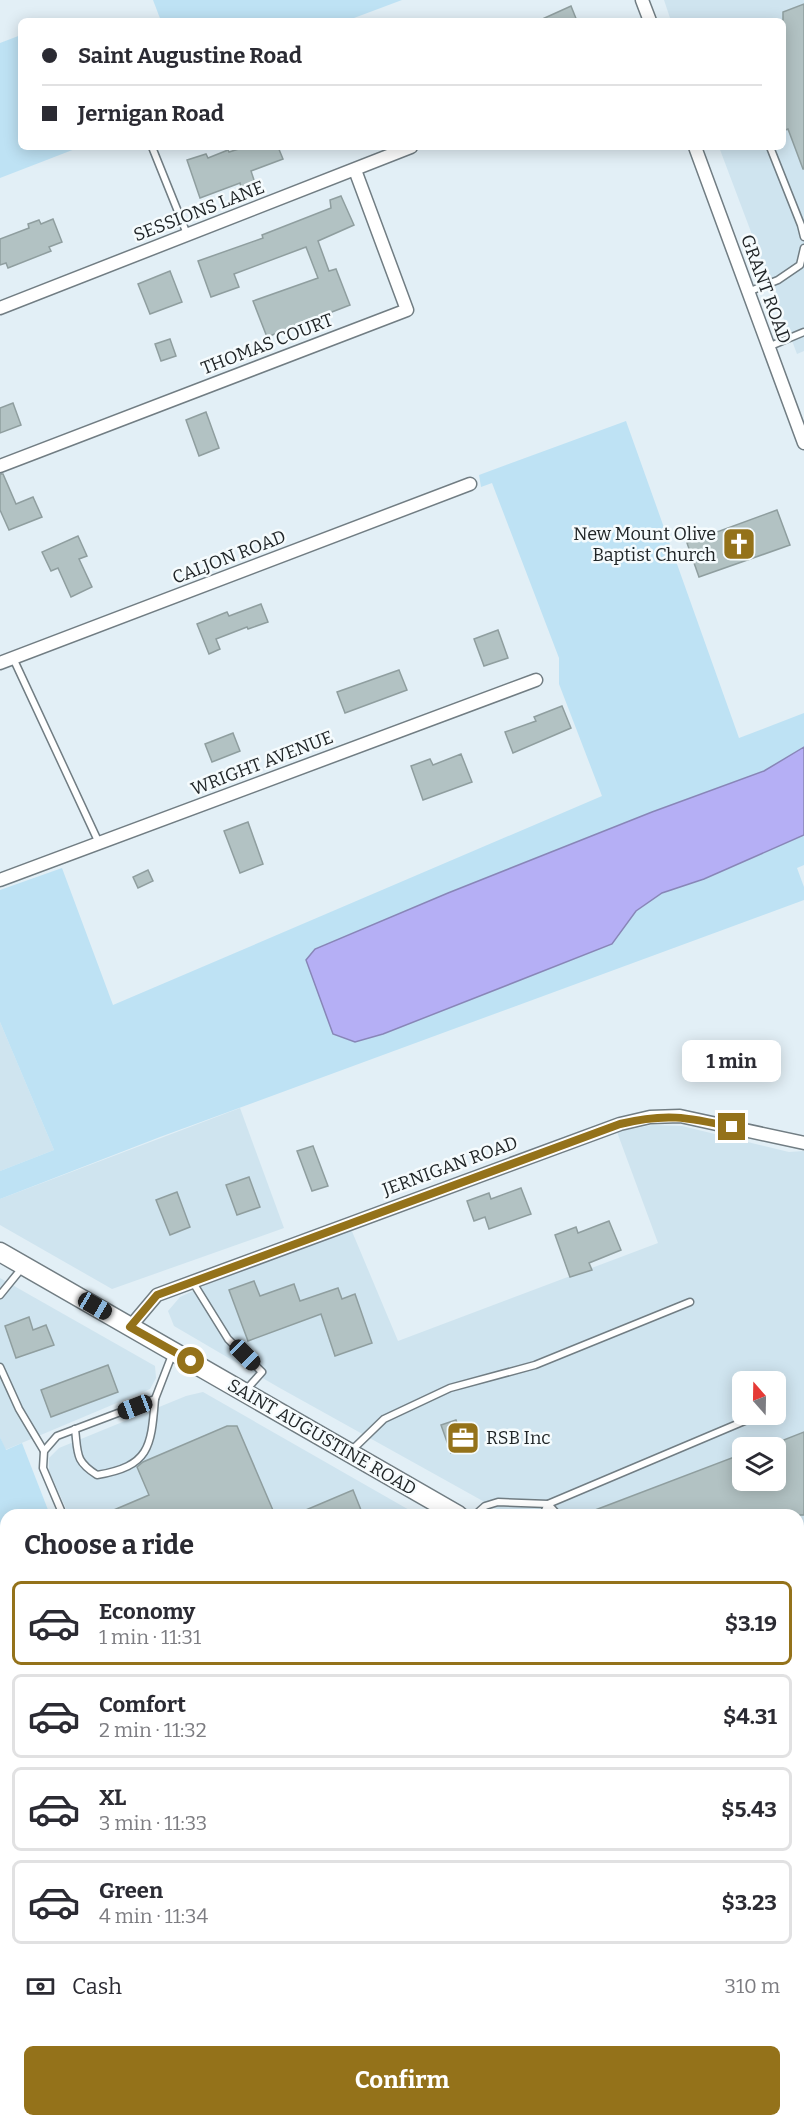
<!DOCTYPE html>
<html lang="en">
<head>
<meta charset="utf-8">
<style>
  :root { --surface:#fff; --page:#f2f2f3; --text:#2b2b33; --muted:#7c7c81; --line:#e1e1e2; --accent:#94721a }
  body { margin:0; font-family:Bitter,serif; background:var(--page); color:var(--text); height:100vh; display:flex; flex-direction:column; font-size:22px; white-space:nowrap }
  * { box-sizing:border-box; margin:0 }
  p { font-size:20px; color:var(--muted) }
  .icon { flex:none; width:33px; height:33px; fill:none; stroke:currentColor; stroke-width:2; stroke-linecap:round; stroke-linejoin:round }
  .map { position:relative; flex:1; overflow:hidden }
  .details { position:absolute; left:0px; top:1509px; width:804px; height:618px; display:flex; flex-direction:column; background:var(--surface); border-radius:18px 18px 0 0; box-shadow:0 3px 15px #0003 }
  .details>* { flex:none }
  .guide { position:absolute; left:18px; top:18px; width:768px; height:132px; border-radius:9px; box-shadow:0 3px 15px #0003; display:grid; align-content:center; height:132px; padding:0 24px; background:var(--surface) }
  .needle { width:39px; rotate:340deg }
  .buttons { position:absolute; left:732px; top:1371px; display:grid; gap:12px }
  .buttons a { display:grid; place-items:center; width:54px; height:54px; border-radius:9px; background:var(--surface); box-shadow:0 3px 15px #0003; font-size:30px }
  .end { position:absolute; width:27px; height:27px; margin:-14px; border:8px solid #94721a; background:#fff; box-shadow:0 0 0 3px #fff }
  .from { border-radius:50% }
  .bubble { position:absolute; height:42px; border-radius:9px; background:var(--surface); box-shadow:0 3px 15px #0003; font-size:20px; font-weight:700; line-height:42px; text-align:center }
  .car { position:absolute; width:18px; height:36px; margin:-18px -9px; border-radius:8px; box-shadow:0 0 4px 2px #0007; background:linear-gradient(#222 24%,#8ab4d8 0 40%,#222 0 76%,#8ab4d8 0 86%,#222 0) }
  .guide b { display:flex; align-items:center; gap:21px; height:57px; font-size:22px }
  .guide b+b { border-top:2px solid var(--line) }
  .guide i { width:15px; height:15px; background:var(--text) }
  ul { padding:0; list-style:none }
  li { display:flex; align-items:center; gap:18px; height:84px; margin:0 12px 9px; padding:0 12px; border:3px solid var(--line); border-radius:9px }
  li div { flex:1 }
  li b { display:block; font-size:22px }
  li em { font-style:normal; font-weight:700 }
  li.selected { border-color:var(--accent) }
  li>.icon { width:54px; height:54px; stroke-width:1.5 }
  h2 { padding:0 24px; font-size:27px; line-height:72px }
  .pay { display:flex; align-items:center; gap:15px; height:66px; padding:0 24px; font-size:22px }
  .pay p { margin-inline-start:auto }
  .button { display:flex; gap:12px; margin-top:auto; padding:12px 24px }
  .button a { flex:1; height:69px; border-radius:9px; background:var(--accent); color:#fff; font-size:24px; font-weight:700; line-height:69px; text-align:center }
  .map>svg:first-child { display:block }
</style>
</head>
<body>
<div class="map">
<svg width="804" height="2127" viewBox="0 0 804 2127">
  <rect width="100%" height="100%" fill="#e2eff6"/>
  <g fill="#cfe4ef" fill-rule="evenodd">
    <polygon points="664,0 804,0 804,351 797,354 719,147 783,147 783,21 671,21"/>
    <polygon points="0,1022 54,1150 0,1171"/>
    <polygon points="240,1108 284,1228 112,1289 0,1225 0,1199"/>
    <path d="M 652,1125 L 682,1126 L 789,1152 L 804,1151 L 804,1686 L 798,1682 L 798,1515 L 508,1515 L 278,1387 L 174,1326 L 168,1311 L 180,1297 L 206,1285 L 351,1229 L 398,1341 L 658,1243 L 617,1132 ZM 742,1382 L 776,1382 L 776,1414 L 742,1414 ZM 742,1448 L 776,1448 L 776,1480 L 742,1480 Z"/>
    <polygon points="0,1278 155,1366 156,1378 150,1389 5,1450 0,1437"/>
    <polygon points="203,1392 418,1515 69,1515 49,1471 49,1458 59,1448 186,1396"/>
    <polygon points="798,1734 804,1737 804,2055 798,2058"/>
    <polygon points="576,2121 768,2121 755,2127 578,2127"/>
  </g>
  <g fill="#bee2f4">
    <polygon points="153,0 402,0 346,21 161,21"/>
    <polygon points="21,35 21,147 74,147 75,149 0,178 0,43"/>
    <polygon points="626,421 739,738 804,713 804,747 764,771 652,812 355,1041 383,1034 612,944 636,911 662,893 704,879 804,835 804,865 797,868 804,887 804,900 160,1137 0,1199 0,1171 54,1150 0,1022 0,890 62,868 113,1005 602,796 559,684 559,658 492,483 481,487 479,475"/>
    <polygon points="0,1437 6,1450 22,1443 50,1515 6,1515 6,1556 0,1559"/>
    <polygon points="0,1563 6,1578 6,1702 0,1701"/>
    <polygon points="0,1962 6,1969 6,2121 127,2121 130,2127 0,2127"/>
    <polygon points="804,2055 804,2127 755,2127 768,2121 798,2121 798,2108 802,2106 798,2096 798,2058"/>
    <polygon points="304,2121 576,2121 578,2127 288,2127"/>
  </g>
  <polygon fill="#b5aff5" stroke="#8886b7" stroke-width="1.5" points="804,747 804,835 704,879 662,893 636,911 612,944 383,1034 355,1042 333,1034 306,960 315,949 448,893 652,812 764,771"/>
  <g fill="#b2c2c3" stroke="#8f9e9f" stroke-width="1.5">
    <polygon points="804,4 804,169 803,169 788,129 783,131 783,12"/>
    <polygon points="571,6 577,21 538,21"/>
    <polygon points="245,147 278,147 283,159 251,171 256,186 242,191 240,183 200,198 187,160 206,154 208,158 228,150 229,152"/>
    <polygon points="341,196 354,225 318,241 329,271 336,269 350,305 267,337 253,301 318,278 306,247 234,274 239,287 211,297 198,261 263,238 262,235 331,208 330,200"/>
    <polygon points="53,219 62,242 49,247 51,251 8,268 6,263 0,265 0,239 29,228 28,224 39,220 41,224"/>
    <polygon points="170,271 182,302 150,314 138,284"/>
    <polygon points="170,339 176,356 161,361 155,344"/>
    <polygon points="13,403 21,425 0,433 0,408"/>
    <polygon points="206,412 219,448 199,456 186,420"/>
    <polygon points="0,474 3,474 16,504 33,497 42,517 9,530 0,510"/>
    <polygon points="777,510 790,545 699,577 687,543"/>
    <polygon points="78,536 87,556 79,559 92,587 71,597 58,568 51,571 42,552"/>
    <polygon points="261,604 268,622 248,629 247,627 216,639 220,649 209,654 197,624 227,612 229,616"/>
    <polygon points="498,630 508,658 484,666 474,639"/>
    <polygon points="399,670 407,690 345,713 337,692"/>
    <polygon points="562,706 571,728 513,753 505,732 536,721 534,717"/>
    <polygon points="233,733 240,751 212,762 205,744"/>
    <polygon points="461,754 472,782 423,800 411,766 430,759 433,765"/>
    <polygon points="248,822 263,864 240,873 224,831"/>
    <polygon points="148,870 153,881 138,888 133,877"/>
    <polygon points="313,1146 328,1186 312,1191 297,1151"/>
    <polygon points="249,1177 260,1207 237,1215 226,1185"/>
    <polygon points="521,1188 531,1214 489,1229 485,1217 474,1221 467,1201 489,1193 491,1199"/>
    <polygon points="177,1192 190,1227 170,1235 156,1200"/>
    <polygon points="609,1221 621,1250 589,1263 592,1270 570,1277 555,1235 576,1227 578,1233"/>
    <polygon points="254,1281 260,1296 294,1284 300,1301 338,1288 342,1299 355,1294 372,1343 335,1356 321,1314 248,1341 229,1290"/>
    <polygon points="29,1317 33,1330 46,1325 54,1345 16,1358 5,1326"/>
    <polygon points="108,1365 118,1392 51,1417 41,1390"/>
    <polygon points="456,1420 466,1448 451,1453 441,1425"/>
    <polygon points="227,1426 237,1426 275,1515 102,1515 149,1495 137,1467 143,1462"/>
    <polygon points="804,1432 804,1515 582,1515 742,1454 742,1480 776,1480 776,1443"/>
    <polygon points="353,1490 363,1515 294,1515"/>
  </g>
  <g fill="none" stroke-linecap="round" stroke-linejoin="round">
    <g stroke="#717d83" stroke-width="9">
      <g id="service">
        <polyline points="152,147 187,234"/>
        <polyline points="770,147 801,225 804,237"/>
        <polyline points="748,292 778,280 800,265 804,248"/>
        <polyline points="768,347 804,332"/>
        <polyline points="13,658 99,843"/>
        <polyline points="192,1281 228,1339 262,1372 246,1390"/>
        <polyline points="0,1295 22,1268"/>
        <polyline points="0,1367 19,1409 44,1451"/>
        <path d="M 75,1429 C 78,1454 75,1461 97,1475 C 150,1466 151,1447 155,1399"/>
        <polyline points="352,1450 384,1419 450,1388 535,1365 690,1302"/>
        <polyline points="63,1515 43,1468 44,1451 57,1436 155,1399 172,1355"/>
        <polyline points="475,1515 485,1506 498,1502 548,1504 761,1414"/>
        <polyline points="543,1515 548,1504 558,1515"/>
        <polyline points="798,1537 804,1535"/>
        <polyline points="798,1777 802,1780 804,1778"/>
      </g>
    </g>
    <g stroke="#717d83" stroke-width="15">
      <g id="minor">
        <polyline points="642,0 650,21"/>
        <polyline points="695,147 804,443"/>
        <polyline points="0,308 411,147"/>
        <polyline points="0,466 407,310 355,170"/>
        <polyline points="0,663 470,484"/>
        <polyline points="0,880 536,680"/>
        <polyline points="130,1327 157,1295 620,1124 650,1117 680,1116 804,1143"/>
        <polyline points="0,1709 6,1710"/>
      </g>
    </g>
    <g stroke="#717d83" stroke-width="21">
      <g id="secondary">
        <polyline points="0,1252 458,1515"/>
        <polyline points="798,1707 804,1710"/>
      </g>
    </g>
    <use href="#service" stroke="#fff" stroke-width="6"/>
    <use href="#minor" stroke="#fff" stroke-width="12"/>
    <use href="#secondary" stroke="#fff" stroke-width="18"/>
  </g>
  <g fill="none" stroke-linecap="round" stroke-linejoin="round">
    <path stroke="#94721a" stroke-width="8" d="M 191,1361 L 130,1327 L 157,1295 L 620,1124 C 665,1113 687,1117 732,1127"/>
  </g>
  <defs>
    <g id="church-square" transform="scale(1.725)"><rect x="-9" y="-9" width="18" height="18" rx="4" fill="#94721a" stroke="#f5fbfd"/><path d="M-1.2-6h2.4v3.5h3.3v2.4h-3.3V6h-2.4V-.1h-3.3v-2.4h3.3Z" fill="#fff"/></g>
    <g id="office-square" transform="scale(1.725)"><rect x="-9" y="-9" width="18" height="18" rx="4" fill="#94721a" stroke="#f5fbfd"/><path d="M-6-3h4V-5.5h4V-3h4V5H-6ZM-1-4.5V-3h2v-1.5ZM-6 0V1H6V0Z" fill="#fff"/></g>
  </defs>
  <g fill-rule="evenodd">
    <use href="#church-square" x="739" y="544"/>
    <use href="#office-square" x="463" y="1438"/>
  </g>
  <g text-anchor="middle" stroke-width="5" stroke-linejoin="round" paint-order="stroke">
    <g font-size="18" fill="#202527" stroke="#f5fbfd">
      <text transform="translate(199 211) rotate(-21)" y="6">SESSIONS LANE</text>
      <text transform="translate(766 289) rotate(70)" y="6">GRANT ROAD</text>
      <text transform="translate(267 344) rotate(-21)" y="6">THOMAS COURT</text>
      <text transform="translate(229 557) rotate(-21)" y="6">CALJON ROAD</text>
      <text transform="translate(262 763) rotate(-21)" y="6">WRIGHT AVENUE</text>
      <text transform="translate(450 1166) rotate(-20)" y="6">JERNIGAN ROAD</text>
      <text transform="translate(322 1437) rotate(30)" y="6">SAINT AUGUSTINE ROAD</text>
    </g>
    <g font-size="18" fill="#202527" stroke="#f5fbfd" text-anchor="end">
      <text x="716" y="540">New Mount Olive<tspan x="716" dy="21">Baptist Church</tspan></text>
      <text x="486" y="1444" text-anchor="start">RSB Inc</text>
    </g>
  </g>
</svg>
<div class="buttons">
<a><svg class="needle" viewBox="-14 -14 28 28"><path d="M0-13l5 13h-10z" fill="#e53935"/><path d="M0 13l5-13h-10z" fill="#7c7c81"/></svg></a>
<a><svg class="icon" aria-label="layers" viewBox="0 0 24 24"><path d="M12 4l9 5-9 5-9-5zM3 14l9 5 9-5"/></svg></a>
</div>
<i class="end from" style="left:191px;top:1361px"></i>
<i class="end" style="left:732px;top:1127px"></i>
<div class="bubble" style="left:682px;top:1040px;width:99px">1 min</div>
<i class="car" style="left:95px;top:1306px;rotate:120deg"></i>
<i class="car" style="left:245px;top:1355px;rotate:135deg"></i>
<i class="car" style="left:135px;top:1407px;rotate:249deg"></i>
<div class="guide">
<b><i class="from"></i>Saint Augustine Road</b>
<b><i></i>Jernigan Road</b>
</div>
<section class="details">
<h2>Choose a ride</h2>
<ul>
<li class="selected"><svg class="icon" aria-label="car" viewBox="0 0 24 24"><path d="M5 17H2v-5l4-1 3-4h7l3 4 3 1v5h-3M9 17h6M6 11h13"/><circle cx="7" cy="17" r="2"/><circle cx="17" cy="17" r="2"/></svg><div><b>Economy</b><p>1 min · 11:31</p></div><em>$3.19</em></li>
<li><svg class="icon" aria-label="car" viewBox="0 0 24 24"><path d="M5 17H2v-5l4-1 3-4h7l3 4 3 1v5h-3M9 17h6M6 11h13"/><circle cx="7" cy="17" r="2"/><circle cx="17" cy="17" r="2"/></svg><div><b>Comfort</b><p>2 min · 11:32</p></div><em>$4.31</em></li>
<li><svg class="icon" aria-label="car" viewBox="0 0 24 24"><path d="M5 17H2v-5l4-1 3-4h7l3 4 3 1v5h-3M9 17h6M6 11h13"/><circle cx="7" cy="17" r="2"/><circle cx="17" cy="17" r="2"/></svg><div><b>XL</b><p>3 min · 11:33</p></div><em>$5.43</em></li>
<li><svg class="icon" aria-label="car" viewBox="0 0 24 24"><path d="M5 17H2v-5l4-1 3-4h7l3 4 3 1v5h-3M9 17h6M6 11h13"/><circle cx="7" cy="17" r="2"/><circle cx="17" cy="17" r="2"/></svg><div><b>Green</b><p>4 min · 11:34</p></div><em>$3.23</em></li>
</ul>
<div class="pay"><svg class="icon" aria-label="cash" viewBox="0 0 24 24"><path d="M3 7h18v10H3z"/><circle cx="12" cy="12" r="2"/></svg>Cash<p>310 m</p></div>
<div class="button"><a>Confirm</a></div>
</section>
</div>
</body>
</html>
